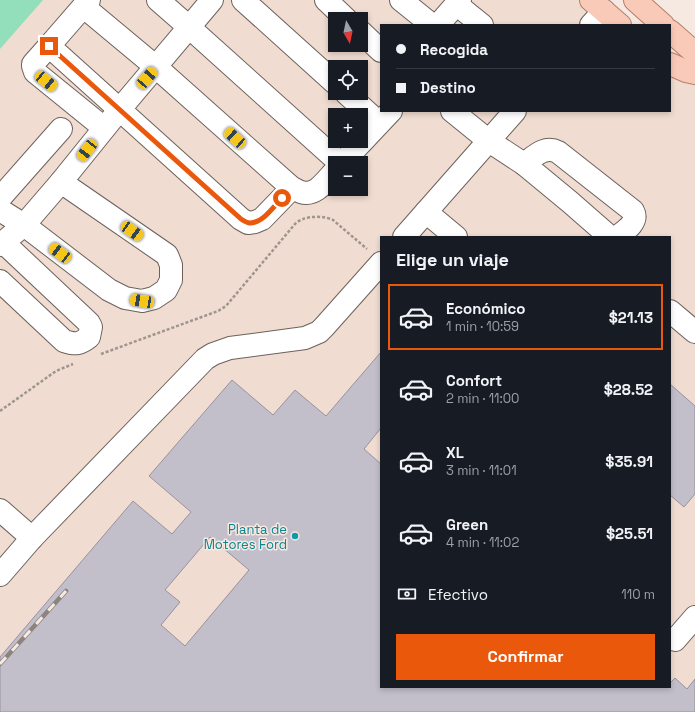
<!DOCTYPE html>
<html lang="es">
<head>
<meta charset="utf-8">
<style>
  :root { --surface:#171b24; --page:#242831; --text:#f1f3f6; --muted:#9ea1a6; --line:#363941; --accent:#ea580c }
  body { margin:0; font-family:"Space Grotesk",sans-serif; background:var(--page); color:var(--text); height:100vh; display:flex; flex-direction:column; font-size:15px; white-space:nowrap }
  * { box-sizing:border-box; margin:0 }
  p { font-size:13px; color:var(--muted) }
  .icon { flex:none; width:22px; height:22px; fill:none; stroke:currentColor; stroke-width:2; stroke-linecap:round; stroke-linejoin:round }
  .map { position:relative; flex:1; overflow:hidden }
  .side { position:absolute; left:380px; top:236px; width:291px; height:452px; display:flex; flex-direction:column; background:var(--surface); border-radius:0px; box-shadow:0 2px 6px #0003 }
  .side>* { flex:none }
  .banner { position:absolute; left:380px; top:24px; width:291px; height:88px; border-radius:0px; box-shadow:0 2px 6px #0003; display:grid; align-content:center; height:88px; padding:0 16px; background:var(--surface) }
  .needle { width:26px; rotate:171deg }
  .fabs { position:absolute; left:328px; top:12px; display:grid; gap:8px }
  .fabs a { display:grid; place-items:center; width:40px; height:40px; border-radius:0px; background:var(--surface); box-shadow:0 2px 6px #0003; font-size:20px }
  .end { position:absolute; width:18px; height:18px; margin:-9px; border:5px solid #ea580c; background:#fff; box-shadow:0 0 0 2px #fff }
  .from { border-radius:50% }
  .car { position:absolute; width:12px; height:24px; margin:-12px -6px; border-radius:5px; box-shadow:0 0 3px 1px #0007; background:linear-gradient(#f5c518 24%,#345 0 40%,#f5c518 0 76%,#345 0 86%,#f5c518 0) }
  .banner b { display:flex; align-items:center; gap:14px; height:38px; font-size:15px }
  .banner b+b { border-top:1px solid var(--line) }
  .banner i { width:10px; height:10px; background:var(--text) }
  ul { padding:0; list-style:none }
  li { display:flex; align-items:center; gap:12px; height:66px; margin:0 8px 6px; padding:0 8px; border:2px solid transparent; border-radius:0px }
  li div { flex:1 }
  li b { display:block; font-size:15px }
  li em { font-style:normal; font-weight:600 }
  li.active { border-color:var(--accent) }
  li>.icon { width:36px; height:36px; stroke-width:1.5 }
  h2 { padding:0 16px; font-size:18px; line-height:48px }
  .pay { display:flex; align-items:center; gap:10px; height:44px; padding:0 16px; font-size:15px }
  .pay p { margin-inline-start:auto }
  .cta { display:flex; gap:8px; margin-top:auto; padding:8px 16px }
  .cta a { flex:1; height:46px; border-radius:0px; background:var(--accent); color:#fff; font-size:16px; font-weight:600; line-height:46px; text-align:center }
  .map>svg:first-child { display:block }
</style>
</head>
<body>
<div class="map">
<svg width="695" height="712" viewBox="0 0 695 712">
  <rect width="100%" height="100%" fill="#f6e9e1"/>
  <path fill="#f0dcd1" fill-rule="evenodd" d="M 0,0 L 597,0 L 627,25 L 381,25 L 381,111 L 670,111 L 670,62 L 695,83 L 695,712 L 0,712 ZM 335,19 L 361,19 L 361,45 L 335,45 ZM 335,67 L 361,67 L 361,93 L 335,93 ZM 335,115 L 361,115 L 361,141 L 335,141 ZM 335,163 L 361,163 L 361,189 L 335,189 ZM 381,237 L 670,237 L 670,687 L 381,687 Z"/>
  <polygon fill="#94dfbb" points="0,0 43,0 0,49"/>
  <g fill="#c2beca" stroke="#97939e" fill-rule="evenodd">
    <path d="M 381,352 L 381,428 L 364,449 L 381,464 L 381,687 L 670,687 L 670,683 L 675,678 L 687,689 L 695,679 L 695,712 L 0,712 L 0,657 L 133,501 L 172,534 L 191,512 L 149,476 L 232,380 L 273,415 L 295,390 L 326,416 ZM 210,537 L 249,570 L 185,646 L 161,625 L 180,602 L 165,590 Z"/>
    <polygon points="670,384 695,406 695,494 684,507 670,495"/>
  </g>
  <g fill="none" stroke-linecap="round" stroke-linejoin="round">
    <g stroke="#6c615b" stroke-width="24">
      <g id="minor">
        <polyline points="89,0 49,46 241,219 248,223 255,222 262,219 292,188"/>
        <polyline points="158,0 190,28 340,163"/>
        <polyline points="243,0 335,83"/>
        <polyline points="326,0 346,19"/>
        <polyline points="401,0 432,25"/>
        <polyline points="456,4 482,25"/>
        <path d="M 84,7 L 156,67 L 292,188 C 295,189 298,191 301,192 C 316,197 326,180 335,171"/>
        <polyline points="438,25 460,0"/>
        <polyline points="591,25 604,11"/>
        <polyline points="361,32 381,51"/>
        <polyline points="49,46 33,64 33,66 35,72 104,128"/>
        <polyline points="346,93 379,123"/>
        <polyline points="452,111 489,141 524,164 570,202 610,237"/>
        <polyline points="342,163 391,111"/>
        <path d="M 524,164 C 534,157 544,145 558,152 L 633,211 C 639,222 625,231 617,237"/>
        <polyline points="0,198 61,129"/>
        <polyline points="0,210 24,225 109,290 125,298 142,301 154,298 166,290 171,280 171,265 167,255 61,182"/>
        <polyline points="426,212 456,237"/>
        <polyline points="404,237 515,111"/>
        <polyline points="0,245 24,225 61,182 120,109 212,0"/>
        <path d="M 0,281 L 64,341 C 76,345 80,344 89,337 L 91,327 L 89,323 L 4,243"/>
        <polyline points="670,311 695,332"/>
        <polyline points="0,510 32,538"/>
        <polyline points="0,575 32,538 205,359 213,354 230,348 305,338 319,332 324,327 381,263"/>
        <polyline points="675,640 695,617"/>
      </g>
    </g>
    <g stroke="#b57f6a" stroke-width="24">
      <g id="major">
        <polyline points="591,0 620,25"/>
        <polyline points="635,0 663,25"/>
        <polyline points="670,31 695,53"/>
        <polyline points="670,64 686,71 695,73"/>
      </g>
    </g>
    <g stroke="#9e958f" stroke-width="2.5" stroke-dasharray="3 2" stroke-linecap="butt">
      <path d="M 101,354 L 218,311 L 226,306 L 295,224 C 297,222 300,220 303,219 C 311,216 326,216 333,220 L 367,249"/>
      <polyline points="0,411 56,371 73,364"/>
    </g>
    <use href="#minor" stroke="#fff" stroke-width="22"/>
    <use href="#major" stroke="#facab8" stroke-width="22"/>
    <g stroke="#8d847f" stroke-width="4.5">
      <polyline id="rail" points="0,664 66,591"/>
    </g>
    <use href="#rail" stroke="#f6e9e1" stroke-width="3" stroke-dasharray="9" stroke-linecap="butt"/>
  </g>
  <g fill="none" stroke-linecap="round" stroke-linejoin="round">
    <path stroke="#ea580c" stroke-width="5" d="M 49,46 L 241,219 C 244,221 247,223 250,223 C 263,223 274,206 282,198"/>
  </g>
  <circle fill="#0f9aa8" stroke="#f6e9e1" stroke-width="1.5" cx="295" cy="536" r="4"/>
  <g text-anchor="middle" stroke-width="3" stroke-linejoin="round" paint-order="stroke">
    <g font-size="13" fill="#0d838f" stroke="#f6e9e1" text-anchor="end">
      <text x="287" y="534">Planta de<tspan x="287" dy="15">Motores Ford</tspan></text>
    </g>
  </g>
</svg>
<div class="fabs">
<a><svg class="needle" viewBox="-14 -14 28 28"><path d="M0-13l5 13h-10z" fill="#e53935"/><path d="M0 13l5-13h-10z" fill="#9ea1a6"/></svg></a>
<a><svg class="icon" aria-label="locate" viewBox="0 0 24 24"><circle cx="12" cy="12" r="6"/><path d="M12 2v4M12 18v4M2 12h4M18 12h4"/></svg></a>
<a>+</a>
<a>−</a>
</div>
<i class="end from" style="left:282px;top:198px"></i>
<i class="end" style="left:49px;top:46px"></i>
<i class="car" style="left:147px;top:78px;rotate:41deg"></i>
<i class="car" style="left:46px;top:81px;rotate:129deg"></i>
<i class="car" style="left:235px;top:138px;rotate:312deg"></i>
<i class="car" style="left:87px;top:150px;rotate:218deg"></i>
<i class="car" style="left:132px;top:231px;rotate:125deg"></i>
<i class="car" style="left:60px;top:253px;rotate:307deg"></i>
<i class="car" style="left:142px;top:301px;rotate:279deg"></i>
<div class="banner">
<b><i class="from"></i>Recogida</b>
<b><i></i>Destino</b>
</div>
<section class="side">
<h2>Elige un viaje</h2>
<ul>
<li class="active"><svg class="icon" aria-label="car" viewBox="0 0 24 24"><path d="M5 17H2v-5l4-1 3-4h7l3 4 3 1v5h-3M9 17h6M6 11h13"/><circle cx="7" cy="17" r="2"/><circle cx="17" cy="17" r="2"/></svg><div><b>Económico</b><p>1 min · 10:59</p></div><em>$21.13</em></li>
<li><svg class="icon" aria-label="car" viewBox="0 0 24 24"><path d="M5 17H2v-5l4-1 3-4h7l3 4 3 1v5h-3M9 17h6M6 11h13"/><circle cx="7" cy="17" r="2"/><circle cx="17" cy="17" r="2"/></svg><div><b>Confort</b><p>2 min · 11:00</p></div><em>$28.52</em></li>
<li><svg class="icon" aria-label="car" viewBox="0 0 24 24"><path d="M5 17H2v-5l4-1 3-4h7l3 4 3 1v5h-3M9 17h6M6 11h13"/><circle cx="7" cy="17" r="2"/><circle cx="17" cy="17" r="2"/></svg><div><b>XL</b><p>3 min · 11:01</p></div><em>$35.91</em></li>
<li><svg class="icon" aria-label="car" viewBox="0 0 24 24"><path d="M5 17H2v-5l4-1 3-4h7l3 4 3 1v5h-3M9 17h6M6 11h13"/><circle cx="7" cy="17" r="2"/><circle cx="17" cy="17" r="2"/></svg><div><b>Green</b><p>4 min · 11:02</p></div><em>$25.51</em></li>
</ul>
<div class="pay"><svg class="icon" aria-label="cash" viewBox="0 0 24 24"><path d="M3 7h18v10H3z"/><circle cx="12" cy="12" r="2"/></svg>Efectivo<p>110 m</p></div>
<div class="cta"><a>Confirmar</a></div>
</section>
</div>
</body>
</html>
